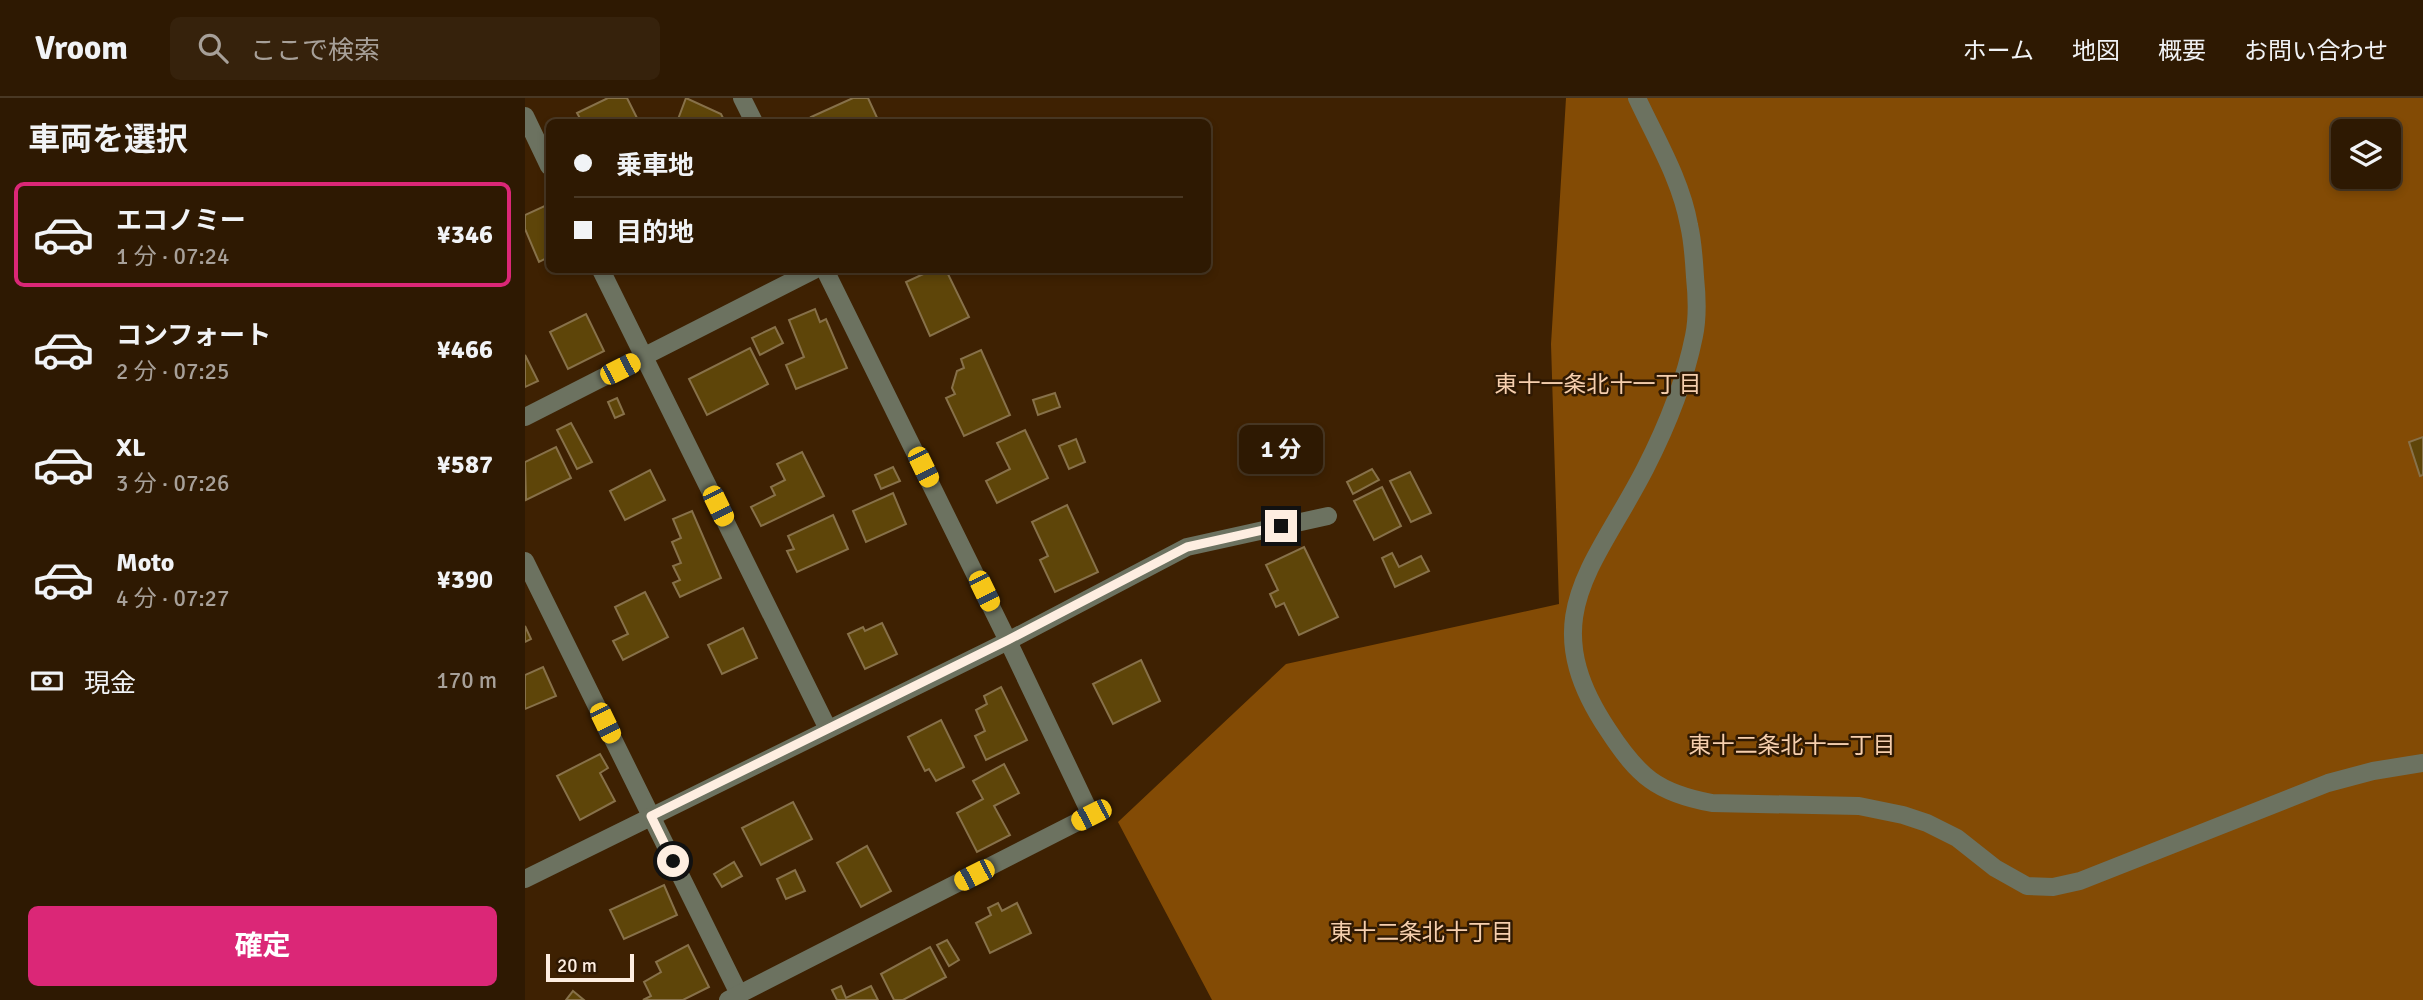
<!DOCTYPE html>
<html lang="ja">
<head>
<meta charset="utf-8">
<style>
  :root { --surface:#2e1902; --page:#36220c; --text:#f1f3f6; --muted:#a7a099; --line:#493824; --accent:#db2777 }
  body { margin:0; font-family:Signika,"Noto Sans JP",sans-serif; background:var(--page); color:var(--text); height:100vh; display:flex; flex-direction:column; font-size:26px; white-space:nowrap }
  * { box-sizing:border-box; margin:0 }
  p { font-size:23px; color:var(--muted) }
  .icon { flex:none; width:38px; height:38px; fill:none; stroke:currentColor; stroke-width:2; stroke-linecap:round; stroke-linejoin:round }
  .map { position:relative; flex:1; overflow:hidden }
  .sheet { display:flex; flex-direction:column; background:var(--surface); width:525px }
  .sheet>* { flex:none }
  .top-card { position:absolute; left:21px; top:21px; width:665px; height:154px; border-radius:10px; box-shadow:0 4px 10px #0003,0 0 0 2px var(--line); display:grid; align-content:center; height:154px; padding:0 28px; background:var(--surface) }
  .tools { position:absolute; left:1806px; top:21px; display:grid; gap:14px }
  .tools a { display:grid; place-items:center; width:70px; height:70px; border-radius:10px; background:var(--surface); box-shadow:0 4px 10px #0003,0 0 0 2px var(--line); font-size:35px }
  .scale { position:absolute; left:21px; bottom:18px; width:88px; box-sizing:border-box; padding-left:7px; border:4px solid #feeee1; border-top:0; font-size:19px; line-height:24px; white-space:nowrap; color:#feeee1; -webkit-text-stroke:5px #2f1903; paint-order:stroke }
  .end { position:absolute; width:32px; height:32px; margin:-16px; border:9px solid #feeee1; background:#111; box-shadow:0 0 0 4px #111 }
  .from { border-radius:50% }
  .bubble { position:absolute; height:49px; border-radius:10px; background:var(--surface); box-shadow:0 4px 10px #0003,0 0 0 2px var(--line); font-size:23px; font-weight:700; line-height:49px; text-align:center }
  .car { position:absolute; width:21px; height:42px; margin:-21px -10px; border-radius:9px; box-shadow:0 0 5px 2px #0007; background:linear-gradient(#f5c518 24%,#345 0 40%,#f5c518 0 76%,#345 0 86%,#f5c518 0) }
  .top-card b { display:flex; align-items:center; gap:24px; height:66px; font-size:26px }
  .top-card b+b { border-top:2px solid var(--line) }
  .top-card i { width:18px; height:18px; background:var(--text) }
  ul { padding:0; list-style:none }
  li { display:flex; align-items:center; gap:21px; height:105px; margin:0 14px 10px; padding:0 14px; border:4px solid transparent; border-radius:10px }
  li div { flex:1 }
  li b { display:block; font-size:26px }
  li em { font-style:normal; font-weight:700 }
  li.active { border-color:var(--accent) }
  li>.icon { width:63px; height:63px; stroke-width:1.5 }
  h2 { padding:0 28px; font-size:32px; line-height:84px }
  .pay { display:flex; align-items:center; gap:18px; height:77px; padding:0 28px; font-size:26px }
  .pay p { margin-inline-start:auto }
  .cta { display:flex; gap:14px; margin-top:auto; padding:14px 28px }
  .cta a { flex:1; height:80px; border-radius:10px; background:var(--accent); color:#fff; font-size:28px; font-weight:700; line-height:80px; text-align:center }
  header { display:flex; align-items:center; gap:42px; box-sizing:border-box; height:98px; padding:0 35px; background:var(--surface); border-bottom:2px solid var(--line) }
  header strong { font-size:33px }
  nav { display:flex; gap:38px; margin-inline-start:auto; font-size:24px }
  .search { width:490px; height:63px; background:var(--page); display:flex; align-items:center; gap:18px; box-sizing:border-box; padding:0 24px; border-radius:10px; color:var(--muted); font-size:26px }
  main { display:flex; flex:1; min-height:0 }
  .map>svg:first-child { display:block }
</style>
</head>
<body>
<header>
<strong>Vroom</strong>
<div class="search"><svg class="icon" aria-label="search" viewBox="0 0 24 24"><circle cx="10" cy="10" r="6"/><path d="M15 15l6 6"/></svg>ここで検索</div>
<nav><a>ホーム</a><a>地図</a><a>概要</a><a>お問い合わせ</a></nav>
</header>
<main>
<section class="sheet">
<h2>車両を選択</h2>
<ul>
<li class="active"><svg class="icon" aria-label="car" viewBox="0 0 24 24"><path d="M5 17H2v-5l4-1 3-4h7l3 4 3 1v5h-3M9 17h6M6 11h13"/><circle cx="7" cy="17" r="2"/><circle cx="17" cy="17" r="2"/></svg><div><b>エコノミー</b><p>1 分 · 07:24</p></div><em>¥346</em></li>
<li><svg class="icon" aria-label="car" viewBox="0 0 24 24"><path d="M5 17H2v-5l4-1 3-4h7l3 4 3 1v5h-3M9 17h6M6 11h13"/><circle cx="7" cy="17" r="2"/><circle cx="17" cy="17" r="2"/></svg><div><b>コンフォート</b><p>2 分 · 07:25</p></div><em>¥466</em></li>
<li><svg class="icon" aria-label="car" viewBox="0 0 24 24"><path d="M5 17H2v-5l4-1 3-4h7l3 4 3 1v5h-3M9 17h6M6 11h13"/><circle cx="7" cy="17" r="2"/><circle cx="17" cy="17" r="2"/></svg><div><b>XL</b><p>3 分 · 07:26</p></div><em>¥587</em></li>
<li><svg class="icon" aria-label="car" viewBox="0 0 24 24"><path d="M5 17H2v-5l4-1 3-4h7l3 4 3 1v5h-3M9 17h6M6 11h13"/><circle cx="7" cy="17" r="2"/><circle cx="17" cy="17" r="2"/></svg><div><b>Moto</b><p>4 分 · 07:27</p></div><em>¥390</em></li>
</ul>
<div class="pay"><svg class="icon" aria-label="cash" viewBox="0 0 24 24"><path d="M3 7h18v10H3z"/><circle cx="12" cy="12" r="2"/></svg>現金<p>170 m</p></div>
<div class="cta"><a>確定</a></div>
</section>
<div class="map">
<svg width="1898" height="902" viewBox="0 0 1898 902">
  <rect width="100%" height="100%" fill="#3e2102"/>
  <path fill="#834b05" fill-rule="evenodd" d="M 1041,0 L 1898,0 L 1898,902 L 687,902 L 593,724 L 761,566 L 1034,506 L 1026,246 ZM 1818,33 L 1864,33 L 1864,79 L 1818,79 Z"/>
  <g fill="#5e4509" stroke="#87714a" stroke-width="2">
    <polygon points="83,0 102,0 114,24 57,24 52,15"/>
    <polygon points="161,0 196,16 200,24 152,24"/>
    <polygon points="328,0 343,0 354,24 289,24 286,19"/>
    <polygon points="24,106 24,159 14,164 0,131 0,117"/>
    <polygon points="407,172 421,172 444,219 405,238 381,184"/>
    <polygon points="290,211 295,224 301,221 322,270 271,291 261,267 279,259 264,222"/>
    <polygon points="61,216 79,253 43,271 25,234"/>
    <polygon points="250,229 258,245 235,257 227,240"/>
    <polygon points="225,250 243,286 182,317 164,281"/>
    <polygon points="456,252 485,317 439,338 421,300 430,296 427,290 432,273 439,270 436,261"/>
    <polygon points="0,257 13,283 0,289"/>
    <polygon points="530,295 535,309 513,317 508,302"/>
    <polygon points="92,300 99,316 90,320 83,304"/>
    <polygon points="46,325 67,364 52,371 32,332"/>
    <polygon points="500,332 523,380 472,405 461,383 485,371 472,345"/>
    <polygon points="1898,339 1898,377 1895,378 1884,344"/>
    <polygon points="551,341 560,364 544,371 534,348"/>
    <polygon points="31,349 46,380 1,402 0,364"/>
    <polygon points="277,354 299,398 236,428 226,409 250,397 246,389 260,382 252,366"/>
    <polygon points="368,369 375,383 356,391 350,377"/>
    <polygon points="847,371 854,382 828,396 822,384"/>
    <polygon points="125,372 140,402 100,422 85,393"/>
    <polygon points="885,374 906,415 886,424 865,383"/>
    <polygon points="857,389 876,428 849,442 829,403"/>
    <polygon points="368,395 381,426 341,444 328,413"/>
    <polygon points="542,407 573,474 530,494 515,462 523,458 507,424"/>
    <polygon points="167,413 196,480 155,499 148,485 155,482 148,468 156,465 147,444 156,440 148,421"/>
    <polygon points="308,417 323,451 272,474 262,453 269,451 263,438"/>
    <polygon points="779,449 813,519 774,537 759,505 751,509 745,496 753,492 741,467"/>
    <polygon points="867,455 874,469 896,458 904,473 870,489 857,460"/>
    <polygon points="120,494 143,539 98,562 88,543 103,536 90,509"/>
    <polygon points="357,525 372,556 340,571 323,536 338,529 340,533"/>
    <polygon points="0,528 6,541 0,544"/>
    <polygon points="218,530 232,560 197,576 183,547"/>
    <polygon points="616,562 635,603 588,626 568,586"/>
    <polygon points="18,569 31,598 0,611 0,577"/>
    <polygon points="476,589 502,642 461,662 450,638 460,633 451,612 462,606 459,598"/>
    <polygon points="416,622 439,669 411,683 404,671 400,673 383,639"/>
    <polygon points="75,656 83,670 75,675 90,703 55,722 32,678"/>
    <polygon points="479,666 494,695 469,708 485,737 452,754 432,715 458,701 448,683"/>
    <polygon points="268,704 287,741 236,767 217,730"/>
    <polygon points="342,748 366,793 336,809 312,765"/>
    <polygon points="209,764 217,778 197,789 189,776"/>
    <polygon points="270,772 280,793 261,801 252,781"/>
    <polygon points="139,787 152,817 99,841 85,812"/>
    <polygon points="473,805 477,813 492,805 506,835 465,855 451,825 466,817 463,810"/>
    <polygon points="422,842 434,862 424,868 412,847"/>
    <polygon points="163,847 184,889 158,902 118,902 126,898 119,884 136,874 131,864"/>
    <polygon points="405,849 421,879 378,902 369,902 356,876"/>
    <polygon points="316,888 321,900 346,888 353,902 312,902 307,892"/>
    <polygon points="48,893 59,902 41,902"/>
  </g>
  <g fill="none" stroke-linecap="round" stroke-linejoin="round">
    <g stroke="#6c7260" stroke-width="18">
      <polyline points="217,0 229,24"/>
      <path d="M 1112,0 C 1131,41 1156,82 1164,127 C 1168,144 1169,162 1170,179 C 1172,198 1173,219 1169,238 C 1160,283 1141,330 1120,371 C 1069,470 1008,520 1083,632 C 1113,678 1132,695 1187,705 L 1334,708 L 1378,717 L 1402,725 L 1432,740 L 1470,770 L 1502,788 L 1528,789 L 1555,783 L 1803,685 L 1848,673 L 1898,665"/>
      <polyline points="0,18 24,68"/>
      <polyline points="76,172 303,631"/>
      <polyline points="0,319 289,172"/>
      <polyline points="0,463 214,896"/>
      <polyline points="0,781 483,543 662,449 803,418"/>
      <polyline points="203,902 566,717 483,543 300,172"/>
    </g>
  </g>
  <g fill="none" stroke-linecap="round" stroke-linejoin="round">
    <polyline stroke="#feeee1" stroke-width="9" points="148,763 126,718 483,542 662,449 756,428"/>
  </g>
  <g text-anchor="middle" stroke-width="5" stroke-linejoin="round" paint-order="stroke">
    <g font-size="23" fill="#f6cfae" stroke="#2f1903">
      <text x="1073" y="294">東十一条北十一丁目</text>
      <text x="1267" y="655">東十二条北十一丁目</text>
      <text x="897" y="842">東十二条北十丁目</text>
    </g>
  </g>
</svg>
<div class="tools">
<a><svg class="icon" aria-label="layers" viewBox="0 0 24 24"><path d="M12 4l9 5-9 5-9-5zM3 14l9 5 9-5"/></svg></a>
</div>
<div class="scale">20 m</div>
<i class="end from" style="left:148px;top:763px"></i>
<i class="end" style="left:756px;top:428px"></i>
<div class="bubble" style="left:714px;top:327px;width:84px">1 分</div>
<i class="car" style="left:95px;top:271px;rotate:63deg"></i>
<i class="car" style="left:398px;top:369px;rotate:154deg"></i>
<i class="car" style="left:193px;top:408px;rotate:154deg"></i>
<i class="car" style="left:459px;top:493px;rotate:154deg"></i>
<i class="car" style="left:80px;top:625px;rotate:154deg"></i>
<i class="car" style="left:566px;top:717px;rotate:243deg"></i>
<i class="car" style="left:449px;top:777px;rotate:243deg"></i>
<div class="top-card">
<b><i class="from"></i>乗車地</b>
<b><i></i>目的地</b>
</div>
</div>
</main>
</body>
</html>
